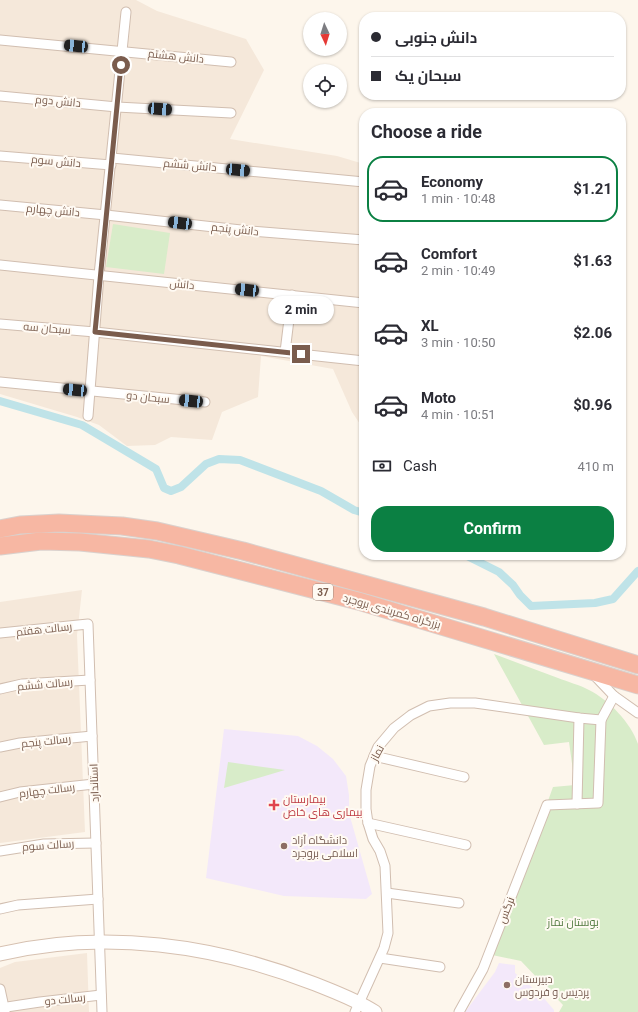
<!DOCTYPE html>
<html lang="en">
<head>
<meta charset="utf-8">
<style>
  :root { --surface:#fff; --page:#f7f7f7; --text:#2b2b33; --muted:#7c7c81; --line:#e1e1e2; --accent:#0b8043 }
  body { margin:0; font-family:Roboto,Cairo,sans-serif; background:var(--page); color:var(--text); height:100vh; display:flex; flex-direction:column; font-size:15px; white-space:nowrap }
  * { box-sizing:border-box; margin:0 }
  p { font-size:13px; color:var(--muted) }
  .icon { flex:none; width:22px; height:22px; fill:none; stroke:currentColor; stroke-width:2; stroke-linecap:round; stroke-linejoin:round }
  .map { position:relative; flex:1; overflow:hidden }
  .details { position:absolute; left:359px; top:108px; width:267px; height:452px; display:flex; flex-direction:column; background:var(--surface); border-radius:16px; box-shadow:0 1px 3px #0004 }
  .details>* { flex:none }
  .top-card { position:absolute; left:359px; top:12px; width:267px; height:88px; border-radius:16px; box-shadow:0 1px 3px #0004; display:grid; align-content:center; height:88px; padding:0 12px; background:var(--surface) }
  .needle { width:26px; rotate:176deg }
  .controls { position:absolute; left:303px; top:12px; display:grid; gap:8px }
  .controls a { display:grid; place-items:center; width:44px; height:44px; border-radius:50%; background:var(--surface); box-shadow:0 1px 3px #0004; font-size:20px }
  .end { position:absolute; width:18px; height:18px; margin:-9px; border:5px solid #7a5c4d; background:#fff; box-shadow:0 0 0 2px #fff }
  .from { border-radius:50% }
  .bubble { position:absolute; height:28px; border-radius:14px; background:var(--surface); box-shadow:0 1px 3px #0004; font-size:13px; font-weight:700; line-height:28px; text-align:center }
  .car { position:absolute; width:12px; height:24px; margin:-12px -6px; border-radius:5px; box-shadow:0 0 3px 1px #0007; background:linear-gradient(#222 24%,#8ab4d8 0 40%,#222 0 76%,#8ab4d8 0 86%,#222 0) }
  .top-card b { display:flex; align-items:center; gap:14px; height:38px; font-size:15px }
  .top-card b+b { border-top:1px solid var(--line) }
  .top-card i { width:10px; height:10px; background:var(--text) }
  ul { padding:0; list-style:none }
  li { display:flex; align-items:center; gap:12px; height:66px; margin:0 8px 6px; padding:0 4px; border:2px solid transparent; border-radius:16px }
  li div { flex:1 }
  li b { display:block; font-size:15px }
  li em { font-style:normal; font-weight:700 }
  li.selected { border-color:var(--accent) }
  li>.icon { width:36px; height:36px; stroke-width:1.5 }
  h2 { padding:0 12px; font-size:18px; line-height:48px }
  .pay { display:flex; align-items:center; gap:10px; height:44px; padding:0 12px; font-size:15px }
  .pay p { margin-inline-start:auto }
  .button { display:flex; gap:8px; margin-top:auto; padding:8px 12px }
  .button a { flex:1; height:46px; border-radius:16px; background:var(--accent); color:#fff; font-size:16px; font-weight:700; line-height:46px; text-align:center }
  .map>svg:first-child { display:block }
</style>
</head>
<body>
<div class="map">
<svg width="638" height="1012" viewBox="0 0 638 1012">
  <rect width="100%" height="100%" fill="#fdf6ec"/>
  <g fill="#f5e8da">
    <polygon points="0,0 136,0 157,11 246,39 264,70 230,139 337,156 364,164 364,430 352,412 333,369 261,356 258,397 222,412 212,440 171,437 155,445 127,446 99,425 77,417 0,394"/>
    <polygon points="82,590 77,635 85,832 0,843 0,602"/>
    <polygon points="87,953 89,1012 0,1012 0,968 15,962"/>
  </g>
  <g fill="#f3e8fa">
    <polygon points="224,729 298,736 317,746 333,759 346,776 349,795 349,813 372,894 366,899 284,896 206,878"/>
    <polygon points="499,963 515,965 515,973 542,996 554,1010 554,1012 465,1012 495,972"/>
  </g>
  <g fill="#d8ecc9">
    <polygon points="113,224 170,233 164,274 106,267"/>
    <path d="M 494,654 C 516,662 537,670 558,678 C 568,682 580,685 589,690 C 609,700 631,723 638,744 L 638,1012 L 559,1012 L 563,1005 L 521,961 L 492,955 L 553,787 L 575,785 L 569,742 L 544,745 Z"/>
    <polygon points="228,762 285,770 224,788"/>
  </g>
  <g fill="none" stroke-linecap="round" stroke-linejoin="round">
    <g stroke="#bfe3e8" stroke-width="8">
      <polyline points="0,401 82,425 156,469 164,488 171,491 181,487 206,464 219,459 240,460 321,491 354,510 364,513"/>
      <polyline points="465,555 499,572 513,585 520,595 531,606 595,603 613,599 638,571"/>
    </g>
    <g stroke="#d1beb0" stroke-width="11">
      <g id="street">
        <polyline points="0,40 231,62"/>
        <polyline points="0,96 117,107 231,113"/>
        <polyline points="0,156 111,165"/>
        <polyline points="112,158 364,182"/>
        <polyline points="0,205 106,215 250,231 364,240"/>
        <polyline points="0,265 364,303"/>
        <polyline points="0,324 95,332 364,361"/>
        <polyline points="285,352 292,295"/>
        <polyline points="0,382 205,402"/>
        <polyline points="88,416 99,275 126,12"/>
        <polyline points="0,633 88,624 102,1012"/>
        <polyline points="594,675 614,696 638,713"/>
        <polyline points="0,689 22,684 90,680"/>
        <polyline points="0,747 20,743 92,736"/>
        <polyline points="374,756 464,777"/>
        <polyline points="0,797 20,792 94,784"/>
        <polyline points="577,804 579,718"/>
        <polyline points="368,823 466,845"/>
        <polyline points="0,851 44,844 96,843"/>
        <polyline points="387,893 459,903"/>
        <polyline points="0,909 18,905 98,899"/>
        <polyline points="380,958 440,967"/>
        <polyline points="0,989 5,1012"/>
        <polyline points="0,1008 40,1002 101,995"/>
        <polyline points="355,1012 384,948 388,933 385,866 380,851 373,839 368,823 366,809 366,790 370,766 378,747 394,728 411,715 429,706 450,703 475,703 579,718 601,720 614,696"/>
        <polyline points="459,1012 483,969 547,805 598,803 601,720"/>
      </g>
    </g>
    <g stroke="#d6c0b0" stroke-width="15">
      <path id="secondary" d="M 0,954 C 104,929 216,945 315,984 C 335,992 357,1000 375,1012"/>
    </g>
    <g stroke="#dad1cd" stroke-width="19">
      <g id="highway">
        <polyline points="0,529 20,525 59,523 122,526 157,531 243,551 484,617 638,665"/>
        <polyline points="0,546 41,541 80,542 149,549 179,555 358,601 638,685"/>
      </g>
    </g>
    <use href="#street" stroke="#fff" stroke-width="9"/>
    <use href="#secondary" stroke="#fff" stroke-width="13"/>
    <use href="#highway" stroke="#f7b7a3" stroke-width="17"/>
  </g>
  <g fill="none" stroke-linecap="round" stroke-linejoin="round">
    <polyline stroke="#7a5c4d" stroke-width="5" points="121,65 95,332 301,354"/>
  </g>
  <path fill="#e0444e" stroke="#fffaf3" stroke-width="1.5" d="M272 799h4v4h4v4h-4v4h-4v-4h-4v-4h4z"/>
  <g fill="#8d6e63" stroke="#fffaf3" stroke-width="1.5">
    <circle cx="284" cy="846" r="4"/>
    <circle cx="507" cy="985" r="4"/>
  </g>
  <g text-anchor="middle" stroke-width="4" stroke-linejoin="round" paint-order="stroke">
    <rect fill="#fffaf3" stroke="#a28b7f" stroke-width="1" x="313" y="584" width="20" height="16" rx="3"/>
    <g font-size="10" font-weight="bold" fill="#7a5c4d">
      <text x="323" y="596">37</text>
    </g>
    <g font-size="11" fill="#7a5c4d" stroke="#fffaf3">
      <text transform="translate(176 56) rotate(6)" y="4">دانش هشتم</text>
      <text transform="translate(58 101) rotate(5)" y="4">دانش دوم</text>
      <text transform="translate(56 161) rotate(5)" y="4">دانش سوم</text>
      <text transform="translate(190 165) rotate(5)" y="4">دانش ششم</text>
      <text transform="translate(53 210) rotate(5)" y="4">دانش چهارم</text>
      <text transform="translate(235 229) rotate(6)" y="4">دانش پنجم</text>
      <text transform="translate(182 284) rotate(6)" y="4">دانش</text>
      <text transform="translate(47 328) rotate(5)" y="4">سبحان سه</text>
      <text transform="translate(148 397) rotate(6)" y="4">سبحان دو</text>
      <text transform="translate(392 611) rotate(16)" y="4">بزرگراه کمربندی بروجرد</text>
      <text transform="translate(44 629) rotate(-6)" y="4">رسالت هفتم</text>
      <text transform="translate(45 684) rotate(-5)" y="4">رسالت ششم</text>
      <text transform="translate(46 741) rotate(-6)" y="4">رسالت پنجم</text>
      <text transform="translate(377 753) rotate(-62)" y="4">نماز</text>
      <text transform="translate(94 783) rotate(-92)" y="4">استاندارد</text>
      <text transform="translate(47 790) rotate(-7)" y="4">رسالت چهارم</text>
      <text transform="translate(48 845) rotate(-4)" y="4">رسالت سوم</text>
      <text transform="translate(506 910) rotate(-69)" y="4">نرگس</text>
      <text transform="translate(65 999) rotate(-6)" y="4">رسالت دو</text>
    </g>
    <g font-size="11" fill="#be3a42" stroke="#fffaf3" text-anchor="start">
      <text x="283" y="803">بیمارستان<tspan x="283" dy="13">بیماری های خاص</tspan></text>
    </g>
    <g font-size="11" fill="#785e54" stroke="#fffaf3" text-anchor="start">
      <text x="292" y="844">دانشگاه آزاد<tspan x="292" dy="13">اسلامی بروجرد</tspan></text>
      <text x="515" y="983">دبیرستان<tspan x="515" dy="13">پردیس و فردوس</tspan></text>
    </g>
    <g font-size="11" fill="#537a41" stroke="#fffaf3">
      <text x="573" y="926">بوستان نماز</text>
    </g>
  </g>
</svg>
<div class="controls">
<a><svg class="needle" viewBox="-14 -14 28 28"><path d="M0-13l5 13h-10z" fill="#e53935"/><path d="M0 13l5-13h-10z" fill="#7c7c81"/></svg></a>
<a><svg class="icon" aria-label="locate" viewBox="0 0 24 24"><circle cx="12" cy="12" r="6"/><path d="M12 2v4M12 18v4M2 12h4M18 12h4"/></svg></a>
</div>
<i class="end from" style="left:121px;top:65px"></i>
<i class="end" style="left:301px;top:354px"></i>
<div class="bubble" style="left:268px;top:296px;width:66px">2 min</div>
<i class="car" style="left:76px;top:46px;rotate:275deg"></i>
<i class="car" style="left:160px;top:109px;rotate:94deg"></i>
<i class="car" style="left:238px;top:170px;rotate:95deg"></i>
<i class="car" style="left:180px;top:223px;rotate:277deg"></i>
<i class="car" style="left:247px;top:290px;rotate:276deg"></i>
<i class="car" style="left:75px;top:390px;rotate:275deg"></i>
<i class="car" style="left:191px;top:401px;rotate:276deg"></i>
<div class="top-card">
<b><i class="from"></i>دانش جنوبی</b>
<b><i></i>سبحان یک</b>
</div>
<section class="details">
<h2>Choose a ride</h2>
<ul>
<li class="selected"><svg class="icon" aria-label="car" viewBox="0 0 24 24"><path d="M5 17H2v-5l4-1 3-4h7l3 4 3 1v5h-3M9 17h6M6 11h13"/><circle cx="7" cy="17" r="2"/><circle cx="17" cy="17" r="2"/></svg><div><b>Economy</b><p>1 min · 10:48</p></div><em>$1.21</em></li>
<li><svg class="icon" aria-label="car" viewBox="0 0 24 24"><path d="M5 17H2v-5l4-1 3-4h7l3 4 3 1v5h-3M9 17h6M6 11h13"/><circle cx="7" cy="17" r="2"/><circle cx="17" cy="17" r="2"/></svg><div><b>Comfort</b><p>2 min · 10:49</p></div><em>$1.63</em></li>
<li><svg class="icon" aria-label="car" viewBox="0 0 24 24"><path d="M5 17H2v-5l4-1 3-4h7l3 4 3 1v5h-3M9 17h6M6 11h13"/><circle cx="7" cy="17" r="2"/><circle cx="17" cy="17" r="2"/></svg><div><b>XL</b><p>3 min · 10:50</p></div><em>$2.06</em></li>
<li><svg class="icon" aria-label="car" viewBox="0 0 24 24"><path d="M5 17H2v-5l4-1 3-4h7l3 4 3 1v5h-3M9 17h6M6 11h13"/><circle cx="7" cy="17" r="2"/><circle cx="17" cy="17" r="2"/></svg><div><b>Moto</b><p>4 min · 10:51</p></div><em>$0.96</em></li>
</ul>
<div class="pay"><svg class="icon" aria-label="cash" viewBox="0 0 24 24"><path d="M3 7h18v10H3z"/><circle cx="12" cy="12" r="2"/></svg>Cash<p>410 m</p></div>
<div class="button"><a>Confirm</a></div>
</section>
</div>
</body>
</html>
